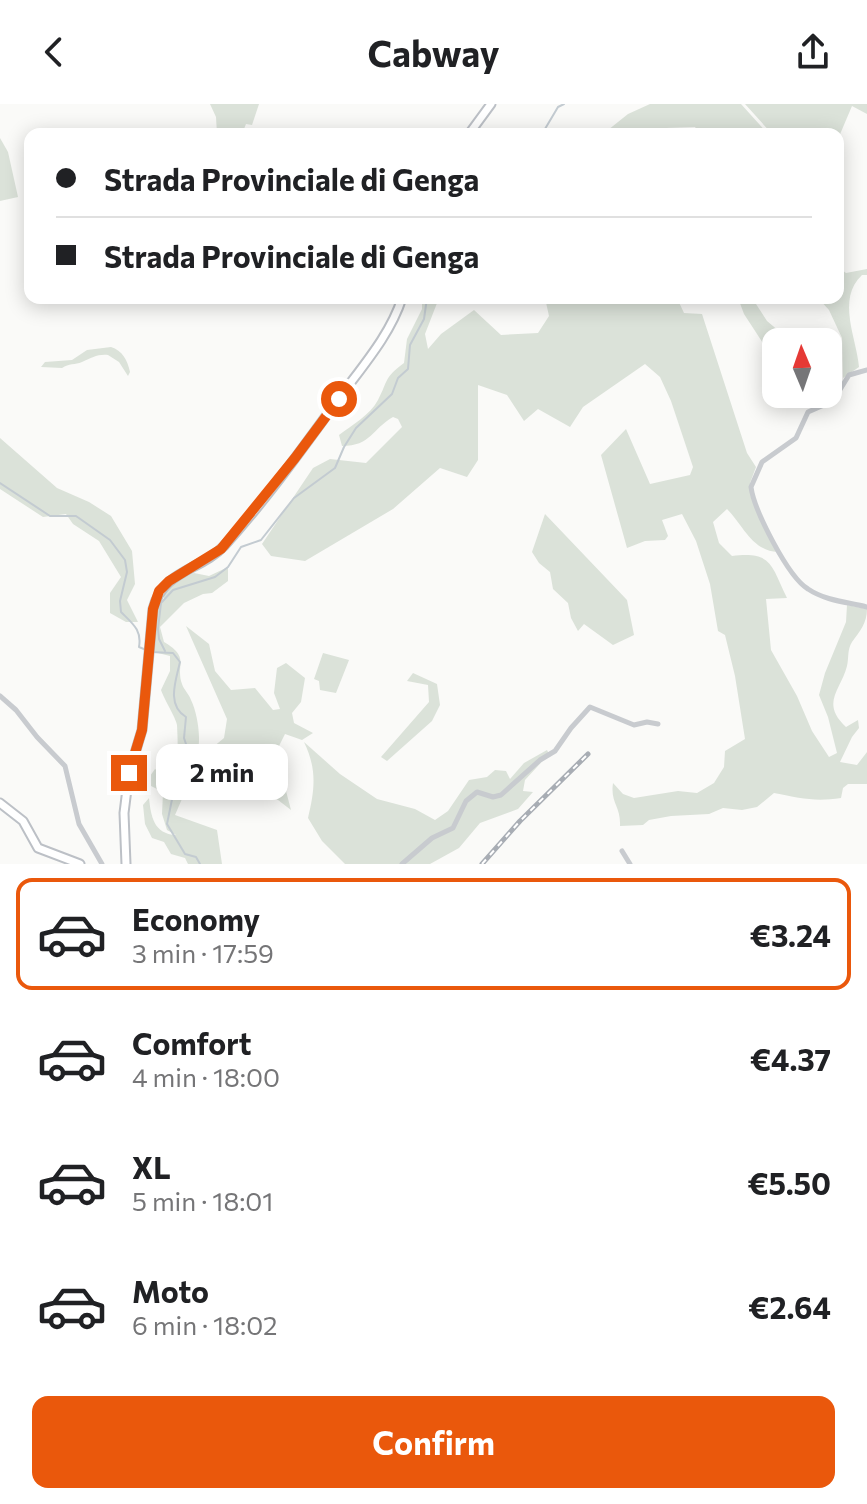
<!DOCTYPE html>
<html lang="en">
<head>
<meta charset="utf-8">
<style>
  :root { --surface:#fff; --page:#f6f6f6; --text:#202124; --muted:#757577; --line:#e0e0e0; --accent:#ea580c }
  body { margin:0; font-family:Commissioner,sans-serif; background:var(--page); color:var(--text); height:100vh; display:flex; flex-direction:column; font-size:30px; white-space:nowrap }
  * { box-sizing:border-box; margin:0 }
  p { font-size:26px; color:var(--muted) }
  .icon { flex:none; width:44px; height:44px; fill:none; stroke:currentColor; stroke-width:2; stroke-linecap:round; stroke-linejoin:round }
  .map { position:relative; height:760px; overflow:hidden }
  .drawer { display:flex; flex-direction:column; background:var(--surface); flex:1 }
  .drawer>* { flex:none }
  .hud { position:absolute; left:24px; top:24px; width:820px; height:176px; border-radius:16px; box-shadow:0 4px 20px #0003; display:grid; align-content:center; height:176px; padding:0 32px; background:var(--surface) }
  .needle { width:52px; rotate:358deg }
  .buttons { position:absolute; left:762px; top:224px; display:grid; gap:16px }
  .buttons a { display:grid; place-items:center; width:80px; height:80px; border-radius:16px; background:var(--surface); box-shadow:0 4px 20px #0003; font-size:40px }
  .end { position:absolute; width:36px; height:36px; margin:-18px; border:10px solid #ea580c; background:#fff; box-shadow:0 0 0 4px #fff }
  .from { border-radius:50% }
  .bubble { position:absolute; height:56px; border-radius:16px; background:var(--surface); box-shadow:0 4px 20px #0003; font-size:26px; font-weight:700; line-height:56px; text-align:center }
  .hud b { display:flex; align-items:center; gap:28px; height:76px; font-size:30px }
  .hud b+b { border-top:2px solid var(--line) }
  .hud i { width:20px; height:20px; background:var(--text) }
  ul { padding:14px 0 0; list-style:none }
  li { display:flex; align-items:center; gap:24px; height:112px; margin:0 16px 12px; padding:0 16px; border:4px solid transparent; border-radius:16px }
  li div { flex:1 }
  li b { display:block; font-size:30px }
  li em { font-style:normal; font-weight:700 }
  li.on { border-color:var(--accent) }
  li>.icon { width:72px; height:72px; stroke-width:1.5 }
  .cta { display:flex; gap:16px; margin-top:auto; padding:16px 32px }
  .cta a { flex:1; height:92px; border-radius:16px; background:var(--accent); color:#fff; font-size:32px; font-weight:700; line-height:92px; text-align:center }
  header { display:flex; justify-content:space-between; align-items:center; height:104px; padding:0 32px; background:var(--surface); font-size:36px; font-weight:700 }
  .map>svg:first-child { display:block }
</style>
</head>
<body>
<header><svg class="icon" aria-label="back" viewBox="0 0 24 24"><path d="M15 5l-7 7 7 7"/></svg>Cabway<svg class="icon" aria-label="share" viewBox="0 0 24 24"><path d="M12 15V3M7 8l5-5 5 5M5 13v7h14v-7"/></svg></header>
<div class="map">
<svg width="867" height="760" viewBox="0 0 867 760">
  <rect width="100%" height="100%" fill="#fafaf8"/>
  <g fill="#dbe2d9">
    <polygon points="210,0 259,0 252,21 246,20 242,30 217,30 216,13"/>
    <polygon points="650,0 741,0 768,30 700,30 695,23 666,24 660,30 603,30 628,10"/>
    <polygon points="745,0 867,0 867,10 852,2 838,35 838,30 772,30"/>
    <polygon points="0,34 8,48 18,93 0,97"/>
    <path d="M 838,163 L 846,169 L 867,165 L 867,171 L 862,171 C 836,195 857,235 859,263 L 843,274 L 842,234 L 829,206 L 818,194 L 838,194 Z"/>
    <path d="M 422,194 L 439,194 L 425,230 L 428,245 L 441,230 L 474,206 L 501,231 L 538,229 L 549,212 L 545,194 L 677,194 L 684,209 L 702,210 L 747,349 L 756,363 L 750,379 L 750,388 L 778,448 C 752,447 743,421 727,405 L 713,418 L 719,439 L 732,452 C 773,447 771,462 787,494 L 766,495 L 771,546 L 797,592 L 812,627 L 829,653 L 837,649 L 828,613 L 819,591 L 825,569 L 846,518 L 847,501 L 867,505 C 867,519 860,527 852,538 C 847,546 849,554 847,562 C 841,586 820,599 846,623 L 858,616 L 859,624 L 852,633 L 840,658 L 857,661 L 867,648 L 867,680 L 848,680 L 843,684 L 841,694 C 814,698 800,694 774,689 L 757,703 L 742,706 L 723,704 L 709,710 L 671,712 L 649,716 L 643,721 L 620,722 C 621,702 610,699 613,679 L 623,690 L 634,694 L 678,687 L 697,689 L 714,679 L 724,663 L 725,647 L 745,635 L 735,572 L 725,531 L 718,527 L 710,480 L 696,437 L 682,410 L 662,416 L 668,432 L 665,436 L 645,437 L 627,444 L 601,351 L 626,325 L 650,380 L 690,371 L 693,363 L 671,297 L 660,273 L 645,260 L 583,303 L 570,323 L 538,305 L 524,317 L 507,291 L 478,281 L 478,356 L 467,373 L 440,364 L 393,405 L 305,457 L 271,452 L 262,440 L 313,364 L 330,355 L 366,359 L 402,323 L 398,315 L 393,313 C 372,325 371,342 342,342 L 339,331 C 352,321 370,311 378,296 C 389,275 383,275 404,259 L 407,235 L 422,205 Z"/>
    <polygon points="738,194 768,194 756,200 767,217 792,238 776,238 776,259 744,210"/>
    <path d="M 111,243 C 122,246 128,257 130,268 L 128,272 L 119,258 L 108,251 C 97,250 92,254 82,258 C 75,261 69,259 62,264 L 41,263 L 45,258 L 72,256 L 87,246 Z"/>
    <polygon points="0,334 57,384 89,398 111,412 132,447 135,480 127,496 138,518 126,518 110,509 110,489 121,473 99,437 73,420 66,410 43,413 0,385"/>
    <polygon points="545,410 627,496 634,531 613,541 584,520 578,527 571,514 568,499 553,485 550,468 539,459 532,448"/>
    <path d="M 228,463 L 228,477 L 212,489 L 203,490 L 184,499 L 160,523 L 164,538 C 191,554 175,560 182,580 C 184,586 189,590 191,596 C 197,608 201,632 198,645 C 196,655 186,661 182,671 L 185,688 L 175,711 L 217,726 L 222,760 L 188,760 L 185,754 L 171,750 L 164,738 L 152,734 L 145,720 L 143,701 L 149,694 C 151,713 154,730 176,731 L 167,726 L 162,710 L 163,688 L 145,679 L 155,665 L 171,677 C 179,657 178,642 177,621 C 176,614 164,595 161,586 L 170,567 L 170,552 L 154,548 L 152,534 L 154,503 L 164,496 L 164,488 L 176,477 L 194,469 L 209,472 Z"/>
    <polygon points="186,522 209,540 215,567 231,586 255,584 273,606 280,605 274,589 277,564 286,559 305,574 301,598 292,609 294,619 313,629 302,636 285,630 267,666 286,687 291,706 265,686 201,653 224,634 227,615"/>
    <polygon points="323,549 349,556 336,589 320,586 319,577 314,575"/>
    <polygon points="413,569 437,580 440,601 432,617 387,657 381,653 429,598 428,581 407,577"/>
    <path d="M 304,638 L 340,670 L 377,695 L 415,705 L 435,716 L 448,707 L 469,676 L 487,673 L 495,666 L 506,667 L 510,675 L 524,659 L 547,646 L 549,650 L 525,676 L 523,687 L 533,688 L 518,705 L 480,719 L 459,744 L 430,760 L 345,760 L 322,737 L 308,714 C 315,685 317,665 304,638 Z"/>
  </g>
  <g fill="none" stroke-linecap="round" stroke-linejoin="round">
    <g stroke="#c3cbd1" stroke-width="2">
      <polyline points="542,30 558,3 564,0"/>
      <path d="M 0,379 L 50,412 L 76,412 L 110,436 L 125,456 L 127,468 L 120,497 L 121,508 C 133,520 142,526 139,543 L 151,548 L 173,549 L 180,558 C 176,576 166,601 186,613 L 184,634 L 188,646 L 187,657 L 178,666 L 167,720 L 185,750 L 196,753 L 200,760"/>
      <polyline points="165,547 159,535 158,525 161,499 173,486 215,473 228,463 241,443 261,436 294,394 335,364 344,343 356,324 392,290 398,274 408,265 410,241 424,215 427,194"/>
    </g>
    <g stroke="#bcc0c6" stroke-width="11">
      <g id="secondary">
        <polyline points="469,30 491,0"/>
        <polyline points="0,699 23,717 38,744 80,760"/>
        <path d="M 126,760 L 124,709 L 129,669 L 142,626 L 153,505 C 163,466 200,467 224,442 C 265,397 301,346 337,297 C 360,265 390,232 402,194"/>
      </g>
    </g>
    <g stroke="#c8cbcf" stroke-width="5">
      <path d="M 867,266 L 849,271 L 833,297 L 808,308 L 796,334 L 762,358 L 751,383 C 754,406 788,473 808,485 C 826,497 847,498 867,503"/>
      <polyline points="0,592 16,606 37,633 65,662 79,720 102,760"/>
      <polyline points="622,747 630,760"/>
      <polyline points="402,760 432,734 453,724 466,697 477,688 493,693 501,691 540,656 555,647 571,624 590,603 634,621 647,618 658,620"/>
    </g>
    <use href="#secondary" stroke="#fff" stroke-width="7"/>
    <g stroke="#a8adb4" stroke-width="5">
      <polyline id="rail" points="482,760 520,717 588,650"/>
    </g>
    <use href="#rail" stroke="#fff" stroke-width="2" stroke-dasharray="6" stroke-linecap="butt"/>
  </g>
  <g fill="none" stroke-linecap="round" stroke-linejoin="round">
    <polyline stroke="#ea580c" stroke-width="10" points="129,669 142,626 153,505 159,487 169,477 221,445 295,354 339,295"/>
  </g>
</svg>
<div class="buttons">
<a><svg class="needle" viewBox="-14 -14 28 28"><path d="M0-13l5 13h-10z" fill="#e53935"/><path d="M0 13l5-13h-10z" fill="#757577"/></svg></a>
</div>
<i class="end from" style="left:339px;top:295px"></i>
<i class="end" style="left:129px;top:669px"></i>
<div class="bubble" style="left:156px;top:640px;width:132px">2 min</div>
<div class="hud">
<b><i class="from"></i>Strada Provinciale di Genga</b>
<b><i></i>Strada Provinciale di Genga</b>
</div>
</div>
<section class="drawer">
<ul>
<li class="on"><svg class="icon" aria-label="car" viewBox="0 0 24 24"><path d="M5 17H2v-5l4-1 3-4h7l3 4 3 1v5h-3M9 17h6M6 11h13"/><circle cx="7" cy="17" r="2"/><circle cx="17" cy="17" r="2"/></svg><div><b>Economy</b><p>3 min · 17:59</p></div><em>€3.24</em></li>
<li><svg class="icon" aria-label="car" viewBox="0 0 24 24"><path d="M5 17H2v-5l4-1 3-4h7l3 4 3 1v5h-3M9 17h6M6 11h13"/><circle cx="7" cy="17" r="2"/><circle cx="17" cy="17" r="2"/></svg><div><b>Comfort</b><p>4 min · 18:00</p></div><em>€4.37</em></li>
<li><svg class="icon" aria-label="car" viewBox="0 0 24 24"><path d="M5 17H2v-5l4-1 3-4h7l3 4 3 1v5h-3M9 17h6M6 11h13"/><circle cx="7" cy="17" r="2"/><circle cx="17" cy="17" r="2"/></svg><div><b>XL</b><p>5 min · 18:01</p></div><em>€5.50</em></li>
<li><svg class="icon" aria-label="car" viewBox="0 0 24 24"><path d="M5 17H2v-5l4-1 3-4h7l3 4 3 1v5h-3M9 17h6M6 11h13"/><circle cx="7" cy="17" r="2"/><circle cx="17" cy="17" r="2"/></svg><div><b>Moto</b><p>6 min · 18:02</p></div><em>€2.64</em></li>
</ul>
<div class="cta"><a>Confirm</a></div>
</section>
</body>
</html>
